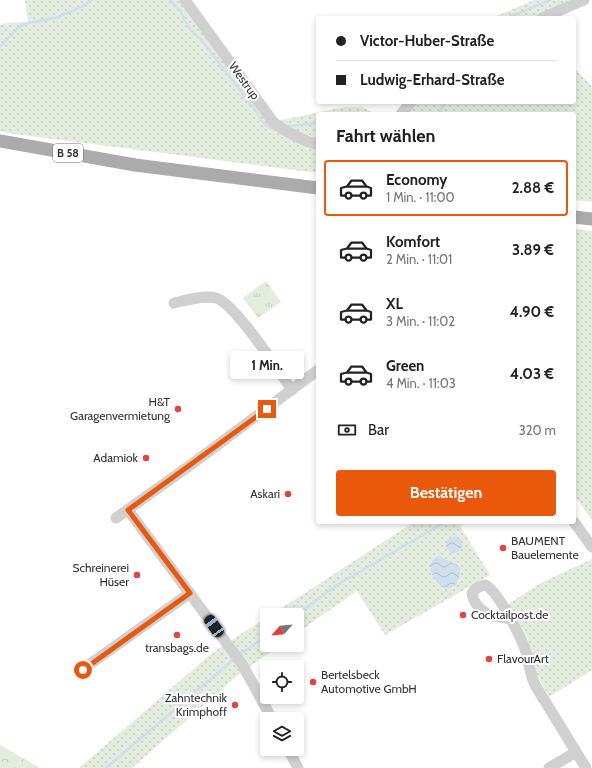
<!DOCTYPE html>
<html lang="de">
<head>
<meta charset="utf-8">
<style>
  :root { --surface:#fff; --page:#f6f6f6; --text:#222; --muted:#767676; --line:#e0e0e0; --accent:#ea580c }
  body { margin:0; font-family:Cabin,sans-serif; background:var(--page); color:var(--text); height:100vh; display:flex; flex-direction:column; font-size:15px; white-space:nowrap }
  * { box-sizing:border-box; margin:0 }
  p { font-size:13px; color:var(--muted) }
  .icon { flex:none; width:22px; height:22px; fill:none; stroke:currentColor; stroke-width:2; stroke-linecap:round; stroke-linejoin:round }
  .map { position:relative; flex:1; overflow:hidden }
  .sheet { position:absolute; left:316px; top:112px; width:260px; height:412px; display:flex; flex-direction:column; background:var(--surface); border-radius:4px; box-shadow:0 2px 6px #0003 }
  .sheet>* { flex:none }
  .guide { position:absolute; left:316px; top:16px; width:260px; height:88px; border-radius:4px; box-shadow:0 2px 6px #0003; display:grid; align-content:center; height:88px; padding:0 20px; background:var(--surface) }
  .needle { width:26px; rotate:243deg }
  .controls { position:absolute; left:260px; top:608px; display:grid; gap:8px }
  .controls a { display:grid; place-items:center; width:44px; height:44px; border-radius:4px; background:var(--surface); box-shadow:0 2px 6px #0003; font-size:20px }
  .end { position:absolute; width:18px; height:18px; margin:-9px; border:5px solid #ea580c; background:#fff; box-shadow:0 0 0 2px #fff }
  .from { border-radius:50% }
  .bubble { position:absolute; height:28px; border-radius:4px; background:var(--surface); box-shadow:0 2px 6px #0003; font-size:13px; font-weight:700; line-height:28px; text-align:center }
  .car { position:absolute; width:12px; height:24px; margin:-12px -6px; border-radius:5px; box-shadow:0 0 3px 1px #0007; background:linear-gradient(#222 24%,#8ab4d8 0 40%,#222 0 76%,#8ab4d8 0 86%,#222 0) }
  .guide b { display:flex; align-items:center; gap:14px; height:38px; font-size:15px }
  .guide b+b { border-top:1px solid var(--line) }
  .guide i { width:10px; height:10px; background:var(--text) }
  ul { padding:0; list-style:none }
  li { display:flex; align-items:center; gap:12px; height:56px; margin:0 8px 6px; padding:0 12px; border:2px solid transparent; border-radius:4px }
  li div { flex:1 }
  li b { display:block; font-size:15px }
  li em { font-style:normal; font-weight:700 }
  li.selected { border-color:var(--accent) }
  li>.icon { width:36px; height:36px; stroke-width:1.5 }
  h2 { padding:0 20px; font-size:18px; line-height:48px }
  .pay { display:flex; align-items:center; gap:10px; height:44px; padding:0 20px; font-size:15px }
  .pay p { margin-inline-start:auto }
  .cta { display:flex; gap:8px; margin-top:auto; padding:8px 20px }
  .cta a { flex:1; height:46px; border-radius:4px; background:var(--accent); color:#fff; font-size:16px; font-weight:700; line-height:46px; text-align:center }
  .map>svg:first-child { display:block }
</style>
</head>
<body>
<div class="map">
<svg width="592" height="768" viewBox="0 0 592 768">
  <defs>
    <pattern id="grass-dots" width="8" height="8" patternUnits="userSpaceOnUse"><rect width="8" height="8" fill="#e4ecdf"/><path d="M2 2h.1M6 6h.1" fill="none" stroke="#c4cbc0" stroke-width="1.8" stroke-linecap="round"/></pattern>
    <pattern id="forest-crowns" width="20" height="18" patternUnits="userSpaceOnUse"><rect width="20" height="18" fill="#e4ecdf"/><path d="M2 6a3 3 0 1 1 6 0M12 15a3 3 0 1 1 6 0" fill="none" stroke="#c4cbc0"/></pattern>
    <pattern id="park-tufts" width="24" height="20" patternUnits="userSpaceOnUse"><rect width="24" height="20" fill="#e4ecdf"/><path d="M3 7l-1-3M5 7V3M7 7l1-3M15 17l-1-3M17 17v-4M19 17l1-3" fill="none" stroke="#c4cbc0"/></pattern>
    <pattern id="water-waves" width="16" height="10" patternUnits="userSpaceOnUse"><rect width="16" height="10" fill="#d0deed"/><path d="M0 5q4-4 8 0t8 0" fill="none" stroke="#b3bfcc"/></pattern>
  </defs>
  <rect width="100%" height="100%" fill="#fff"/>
  <g fill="url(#grass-dots)">
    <polygon points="25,0 182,0 272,124 318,149 318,173 14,134 0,131 0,25 6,23 28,22"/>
    <polygon points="534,0 579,0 537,18 492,18"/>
    <polygon points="574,68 592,86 592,202 574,200 574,114 404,114 414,102 574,102"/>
    <polygon points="345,107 362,107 376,114 318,114 318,142 276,121"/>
    <polygon points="574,229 592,231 592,520 574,495"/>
    <polygon points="414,522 466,522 460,526 490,575 385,635 357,591 297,633 297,615 271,615"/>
    <polygon points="592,559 592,670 549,697 537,675 527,638 520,624 508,604 541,583"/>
    <polygon points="267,617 267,645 280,645 237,676 132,768 79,768 212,653"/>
  </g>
  <polygon fill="url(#forest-crowns)" points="0,745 40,768 0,768"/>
  <polygon fill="url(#park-tufts)" points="266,281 281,302 258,318 243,298"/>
  <g fill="url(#water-waves)">
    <circle cx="454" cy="545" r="8"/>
    <path d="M 439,556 L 457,565 L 460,569 C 457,615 412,565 439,556 Z"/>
  </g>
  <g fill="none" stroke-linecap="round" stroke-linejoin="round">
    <g stroke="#d0deed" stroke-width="2.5">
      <path d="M 170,0 L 180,11 L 189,28 L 202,41 L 256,111 C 261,119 264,127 274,129"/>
      <polyline points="507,18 550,0"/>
      <polyline points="0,47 18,28 24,24 58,17 81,7 91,0"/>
      <polyline points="438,114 446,102"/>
      <polyline points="289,126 318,123"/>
      <polyline points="296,615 337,585 445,522"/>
      <polyline points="239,655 267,635"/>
      <polyline points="106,768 234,659"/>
    </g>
    <g stroke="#d0d0d0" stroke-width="11">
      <path d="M 185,0 L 274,123 C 288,133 301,140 318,145"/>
      <polyline points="542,18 584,0"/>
      <polyline points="401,114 411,102"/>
      <path d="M 174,303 C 187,300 204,295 216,298 C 235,303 279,372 292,390"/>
      <polyline points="128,510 242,664 272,719"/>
      <polyline points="116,518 196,461 318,370"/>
      <polyline points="574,522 592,547"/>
      <path d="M 510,619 C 504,617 499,617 493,616 C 483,613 473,604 472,593 C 475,588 479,586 485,585 C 497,589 522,639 526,652 C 529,663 530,674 535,685 L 586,768"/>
      <polyline points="83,669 190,593"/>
      <polyline points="288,749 298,768"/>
      <polyline points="549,768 576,752"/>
    </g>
    <g stroke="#ababab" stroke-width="13">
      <polyline points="0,141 135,165 318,188"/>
      <polyline points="574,217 592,219"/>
    </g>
  </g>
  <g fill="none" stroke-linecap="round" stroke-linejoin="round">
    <polyline stroke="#ea580c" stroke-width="5" points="83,670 190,593 128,510 267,409"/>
  </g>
  <g fill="#e1453d" stroke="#fff" stroke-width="1.5">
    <circle cx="178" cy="409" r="4"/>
    <circle cx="146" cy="458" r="4"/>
    <circle cx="288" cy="494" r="4"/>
    <circle cx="503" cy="548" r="4"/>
    <circle cx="137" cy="575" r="4"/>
    <circle cx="463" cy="615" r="4"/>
    <circle cx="177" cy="635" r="4"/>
    <circle cx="489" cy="659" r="4"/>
    <circle cx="313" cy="682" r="4"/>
    <circle cx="235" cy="705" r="4"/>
  </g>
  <g text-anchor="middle" stroke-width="4" stroke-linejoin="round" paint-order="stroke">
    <rect fill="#fff" stroke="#707070" stroke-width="1" x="53" y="144" width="30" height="18" rx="3"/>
    <g font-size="11" font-weight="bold" fill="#333">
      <text x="68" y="157">B 58</text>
    </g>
    <g font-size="12" fill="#333" stroke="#fff">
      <text transform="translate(244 81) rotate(54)" y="4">Westrup</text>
    </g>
    <g font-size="12" fill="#333" stroke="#fff" text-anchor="end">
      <text x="170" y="406">H&amp;T<tspan x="170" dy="14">Garagenvermietung</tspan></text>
      <text x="138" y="462">Adamiok</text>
      <text x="280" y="498">Askari</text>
      <text x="511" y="545" text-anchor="start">BAUMENT<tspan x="511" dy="14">Bauelemente</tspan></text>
      <text x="129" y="572">Schreinerei<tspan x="129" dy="14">Hüser</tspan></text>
      <text x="471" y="619" text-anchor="start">Cocktailpost.de</text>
      <text x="177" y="652" text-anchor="middle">transbags.de</text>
      <text x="497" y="663" text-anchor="start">FlavourArt</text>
      <text x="321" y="679" text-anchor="start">Bertelsbeck<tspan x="321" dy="14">Automotive GmbH</tspan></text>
      <text x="227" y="702">Zahntechnik<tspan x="227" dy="14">Krimphoff</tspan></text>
    </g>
  </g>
</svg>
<div class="controls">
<a><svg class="needle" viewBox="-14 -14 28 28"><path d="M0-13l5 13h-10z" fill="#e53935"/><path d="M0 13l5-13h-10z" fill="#767676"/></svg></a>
<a><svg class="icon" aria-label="locate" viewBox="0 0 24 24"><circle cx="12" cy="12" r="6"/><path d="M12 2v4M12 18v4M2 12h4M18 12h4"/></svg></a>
<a><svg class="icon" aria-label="layers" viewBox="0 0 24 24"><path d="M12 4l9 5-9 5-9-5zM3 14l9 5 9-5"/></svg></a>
</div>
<i class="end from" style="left:83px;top:670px"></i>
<i class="end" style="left:267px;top:409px"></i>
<div class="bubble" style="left:230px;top:351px;width:74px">1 Min.</div>
<i class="car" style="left:214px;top:626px;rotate:324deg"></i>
<div class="guide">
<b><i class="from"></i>Victor-Huber-Straße</b>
<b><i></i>Ludwig-Erhard-Straße</b>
</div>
<section class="sheet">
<h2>Fahrt wählen</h2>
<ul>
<li class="selected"><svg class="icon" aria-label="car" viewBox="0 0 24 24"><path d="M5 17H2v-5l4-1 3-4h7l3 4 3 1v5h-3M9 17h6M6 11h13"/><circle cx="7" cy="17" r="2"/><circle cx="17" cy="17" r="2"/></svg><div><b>Economy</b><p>1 Min. · 11:00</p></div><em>2.88 €</em></li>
<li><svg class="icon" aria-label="car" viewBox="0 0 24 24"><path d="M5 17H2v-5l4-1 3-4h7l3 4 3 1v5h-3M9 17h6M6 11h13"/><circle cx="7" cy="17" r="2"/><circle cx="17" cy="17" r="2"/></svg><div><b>Komfort</b><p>2 Min. · 11:01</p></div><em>3.89 €</em></li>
<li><svg class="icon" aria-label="car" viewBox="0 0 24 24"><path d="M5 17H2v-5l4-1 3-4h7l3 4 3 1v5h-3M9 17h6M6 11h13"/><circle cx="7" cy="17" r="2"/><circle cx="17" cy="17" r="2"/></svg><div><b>XL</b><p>3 Min. · 11:02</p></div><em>4.90 €</em></li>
<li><svg class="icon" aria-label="car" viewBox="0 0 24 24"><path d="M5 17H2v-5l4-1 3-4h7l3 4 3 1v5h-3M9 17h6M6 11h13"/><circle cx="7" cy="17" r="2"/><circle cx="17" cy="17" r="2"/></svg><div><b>Green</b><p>4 Min. · 11:03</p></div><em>4.03 €</em></li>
</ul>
<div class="pay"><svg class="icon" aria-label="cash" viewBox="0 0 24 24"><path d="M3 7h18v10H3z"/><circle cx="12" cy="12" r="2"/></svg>Bar<p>320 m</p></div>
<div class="cta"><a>Bestätigen</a></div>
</section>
</div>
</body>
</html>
